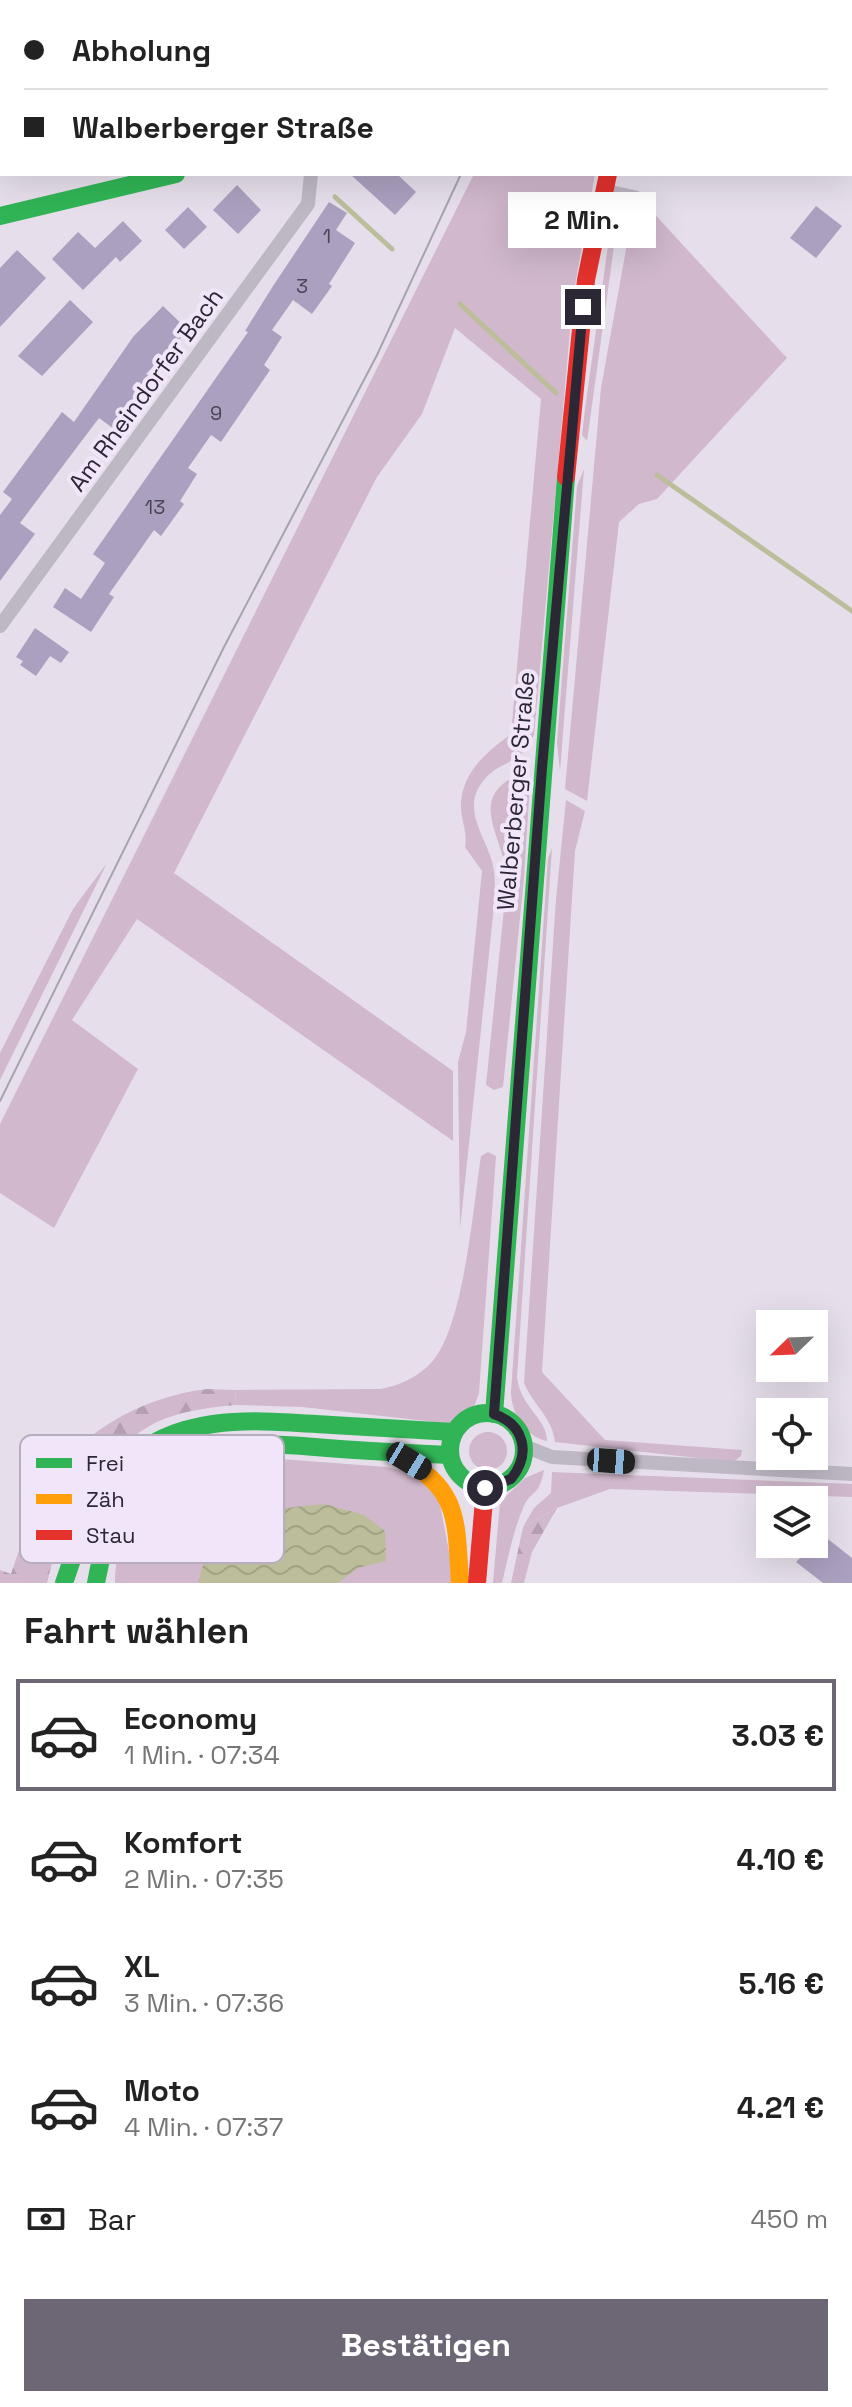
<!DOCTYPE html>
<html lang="de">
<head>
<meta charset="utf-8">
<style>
  :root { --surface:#fff; --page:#f6f6f6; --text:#222; --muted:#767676; --line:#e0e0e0; --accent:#6d6775 }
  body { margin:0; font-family:"Space Grotesk",sans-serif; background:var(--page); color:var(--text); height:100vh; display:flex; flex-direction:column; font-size:30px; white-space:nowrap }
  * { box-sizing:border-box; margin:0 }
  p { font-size:26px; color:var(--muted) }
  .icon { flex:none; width:44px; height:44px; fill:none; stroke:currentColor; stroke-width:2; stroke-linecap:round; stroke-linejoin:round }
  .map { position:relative; height:1583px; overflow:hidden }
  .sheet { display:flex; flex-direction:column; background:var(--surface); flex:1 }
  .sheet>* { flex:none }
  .banner { position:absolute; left:0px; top:0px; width:852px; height:176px; box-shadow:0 8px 32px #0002; display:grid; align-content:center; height:176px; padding:0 24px; background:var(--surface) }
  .needle { width:52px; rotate:247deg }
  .fabs { position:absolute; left:756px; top:1310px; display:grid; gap:16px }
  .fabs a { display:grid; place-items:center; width:72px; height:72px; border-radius:0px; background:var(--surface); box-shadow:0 8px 32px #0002; font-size:40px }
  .end { position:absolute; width:36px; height:36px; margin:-18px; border:10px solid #2c2735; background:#fff; box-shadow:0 0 0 4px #fff }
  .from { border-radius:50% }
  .bubble { position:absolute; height:56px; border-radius:0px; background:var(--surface); box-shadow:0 8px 32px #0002; font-size:26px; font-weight:600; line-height:56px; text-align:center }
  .car { position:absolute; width:24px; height:48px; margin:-24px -12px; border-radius:10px; box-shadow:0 0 6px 2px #0007; background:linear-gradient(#222 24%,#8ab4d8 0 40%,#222 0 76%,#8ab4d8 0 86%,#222 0) }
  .banner b { display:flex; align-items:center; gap:28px; height:76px; font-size:30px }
  .banner b+b { border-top:2px solid var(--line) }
  .banner i { width:20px; height:20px; background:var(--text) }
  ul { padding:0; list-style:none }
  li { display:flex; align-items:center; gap:24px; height:112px; margin:0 16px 12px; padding:0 8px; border:4px solid transparent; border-radius:0px }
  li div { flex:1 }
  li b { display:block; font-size:30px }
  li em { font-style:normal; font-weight:600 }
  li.selected { border-color:var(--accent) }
  li>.icon { width:72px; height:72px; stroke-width:1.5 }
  h2 { padding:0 24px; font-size:36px; line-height:96px }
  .pay { display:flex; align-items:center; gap:20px; height:88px; padding:0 24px; font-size:30px }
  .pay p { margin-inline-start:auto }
  .cta { display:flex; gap:16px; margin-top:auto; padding:16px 24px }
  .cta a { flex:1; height:92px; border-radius:0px; background:var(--accent); color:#fff; font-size:32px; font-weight:600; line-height:92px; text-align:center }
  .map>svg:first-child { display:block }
</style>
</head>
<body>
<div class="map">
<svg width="852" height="1583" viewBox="0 0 852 1583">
  <defs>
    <pattern id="forest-firs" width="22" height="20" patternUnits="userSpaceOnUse" patternTransform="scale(2)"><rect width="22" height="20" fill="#d1b8cc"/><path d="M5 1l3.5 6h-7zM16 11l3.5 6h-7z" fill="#b49eb0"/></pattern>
    <pattern id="water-waves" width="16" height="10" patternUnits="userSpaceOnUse" patternTransform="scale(2)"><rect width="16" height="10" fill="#bcbd9a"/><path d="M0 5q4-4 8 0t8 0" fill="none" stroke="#a2a285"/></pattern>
  </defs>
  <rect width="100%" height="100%" fill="#e6dfeb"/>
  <g fill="#d1b8cc">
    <path d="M 474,174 L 595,174 L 573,297 L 534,735 C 519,768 498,759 481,784 C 460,813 492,844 494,872 C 496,887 494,902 493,916 L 460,1229 L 458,1062 L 466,1032 L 482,871 L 465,847 C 468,831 460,819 461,803 C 463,771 487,752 511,734 L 541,399 L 455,328 L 422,414 L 377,477 L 174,873 L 453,1071 L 453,1141 L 137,919 L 72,1020 L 138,1069 L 54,1228 L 0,1193 L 0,1124 Z"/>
    <polygon points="636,194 787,358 657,499 639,504 619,522 587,801 565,789 601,388"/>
    <polygon points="615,196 621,196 587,441 582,435 585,409"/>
    <polygon points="584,469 560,771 557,742 577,486"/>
    <path d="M 520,774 L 530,783 L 524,878 L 503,1087 L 494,1090 L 486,1085 L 507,879 C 505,837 464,798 520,774 Z"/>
    <path d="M 566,800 L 585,811 L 575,851 L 542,1372 L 605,1440 L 742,1450 L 741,1456 L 733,1462 L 555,1442 C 553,1418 533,1405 524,1383 L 556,899 Z"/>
    <path d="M 552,848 L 517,1377 C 520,1407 547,1418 547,1441 C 525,1437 511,1412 511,1392 L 548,858 Z"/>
    <polygon points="107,863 0,1080 0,1053 73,909"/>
    <path d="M 488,1152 L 496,1156 L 479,1393 L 474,1407 L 453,1424 L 302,1407 L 236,1405 L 235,1390 L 381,1389 C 400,1385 416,1378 430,1364 C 464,1330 473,1206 481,1156 Z"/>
    <circle cx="488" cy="1451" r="19"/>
    <path d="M 239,1456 L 387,1467 L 413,1473 L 438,1494 L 455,1583 L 115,1583 C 114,1534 151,1485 196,1466 C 209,1461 225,1460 239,1456 Z"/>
    <path d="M 544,1470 C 539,1498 531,1489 523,1508 C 513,1532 508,1558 502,1583 L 493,1583 L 500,1502 L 525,1478 Z"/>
    <polygon points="552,1472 852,1484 852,1497 610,1489 557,1508 523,1527 534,1508 551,1493"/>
  </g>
  <g fill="url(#forest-firs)">
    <path d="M 207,1389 L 235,1390 L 236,1405 C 212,1407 187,1410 164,1419 C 126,1433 79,1487 64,1524 C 56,1542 52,1564 47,1583 L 0,1583 L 0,1570 L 11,1574 C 20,1547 29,1519 42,1494 C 75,1433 141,1397 207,1389 Z"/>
    <polygon points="557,1508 532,1552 524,1583 511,1583 523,1527"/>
  </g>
  <path fill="url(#water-waves)" d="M 325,1504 L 364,1515 L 385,1531 L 386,1561 L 358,1568 L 338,1583 L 198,1583 C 201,1574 203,1561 208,1553 C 230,1513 284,1507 325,1504 Z"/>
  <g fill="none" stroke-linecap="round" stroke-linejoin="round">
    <g stroke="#bcbd9a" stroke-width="5">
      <polyline points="335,197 392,249"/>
      <polyline points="460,304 556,393"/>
      <polyline points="657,475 852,611"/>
    </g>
  </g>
  <g fill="#aba0bf">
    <polygon points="350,174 397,174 416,192 395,215"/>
    <polygon points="237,185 261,210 238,234 213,210"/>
    <polygon points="329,202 347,213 336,230 355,243 329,284 332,286 312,314 293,300 272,330 282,337 264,365 270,370 221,442 211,435 188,468 197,474 180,501 184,504 161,536 154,530 109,594 114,597 91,632 53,607 65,588 81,599 105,563 93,554 248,332 245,331 273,286"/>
    <polygon points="816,206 842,226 816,258 790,238"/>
    <polygon points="188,207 207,227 184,249 165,230"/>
    <polygon points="123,221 142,241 120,262 116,257 83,290 52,259 78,232 95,248"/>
    <polygon points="17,250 46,278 0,327 0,268"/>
    <polygon points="70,300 93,322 42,376 18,356"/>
    <polygon points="163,306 188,330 146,374 152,378 114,429 99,418 68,459 20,523 35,534 0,581 0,515 12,499 3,492 62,412 74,422 133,337"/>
    <polygon points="35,628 69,652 61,663 50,656 36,676 20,665 23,661 16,657"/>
    <polygon points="819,1532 852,1558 852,1583 823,1583 796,1562 814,1544"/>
  </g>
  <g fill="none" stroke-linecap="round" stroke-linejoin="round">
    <polyline stroke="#beb8c4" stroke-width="7" points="607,188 636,194"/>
    <g stroke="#beb8c4" stroke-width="14">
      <polyline points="0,626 308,204 311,174"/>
      <polyline points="524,1446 552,1457 852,1474"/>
    </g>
    <g stroke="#30b455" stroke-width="18">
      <polyline points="648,0 648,2"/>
      <polyline points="370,2 372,0"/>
      <polyline points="0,216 176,174"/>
      <circle cx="487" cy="1450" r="37"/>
      <polyline points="494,1414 566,477"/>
      <path d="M 64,1583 C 78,1542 92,1496 124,1465 C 180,1410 262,1421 332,1425 C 373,1427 413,1430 454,1432"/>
      <path d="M 96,1583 C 120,1449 196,1437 315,1447 C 360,1451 405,1453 450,1455"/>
    </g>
    <path stroke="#ff9f0a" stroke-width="18" d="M 397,1456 C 460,1488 456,1519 460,1583"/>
    <g stroke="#e5322d" stroke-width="18">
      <polyline points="566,477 586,280 608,174"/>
      <polyline points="477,1583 485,1488"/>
    </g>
    <g stroke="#a7a3ac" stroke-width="2">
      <polyline points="549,2 550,0"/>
      <polyline points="0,1101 224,647 377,355 461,174"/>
    </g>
  </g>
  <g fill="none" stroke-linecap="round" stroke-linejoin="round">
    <path stroke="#2c2735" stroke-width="10" d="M 485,1488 L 511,1479 C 531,1454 525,1425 494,1414 L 542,768 L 583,307"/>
  </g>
  <g text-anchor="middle" stroke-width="8" stroke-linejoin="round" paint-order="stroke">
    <g font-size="20" fill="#4c4558">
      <text x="327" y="243">1</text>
      <text x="302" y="293">3</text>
      <text x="216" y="420">9</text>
      <text x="155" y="514">13</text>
    </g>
    <g font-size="24" fill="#2c2735" stroke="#f1e6f9">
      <text transform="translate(146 390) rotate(-54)" y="8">Am Rheindorfer Bach</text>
      <text transform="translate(516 791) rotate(-85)" y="8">Walberberger Straße</text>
    </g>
  </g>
  <rect x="20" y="1435" width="264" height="128" rx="12" fill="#f1e6f9" stroke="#b6adbe" stroke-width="2"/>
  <rect x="36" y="1458" width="36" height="10" fill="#30b455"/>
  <rect x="36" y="1494" width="36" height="10" fill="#ff9f0a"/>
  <rect x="36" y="1530" width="36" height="10" fill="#e5322d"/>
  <g font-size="22" fill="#2c2735">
    <text x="86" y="1471">Frei</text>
    <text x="86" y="1507">Zäh</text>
    <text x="86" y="1543">Stau</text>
  </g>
</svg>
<div class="fabs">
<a><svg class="needle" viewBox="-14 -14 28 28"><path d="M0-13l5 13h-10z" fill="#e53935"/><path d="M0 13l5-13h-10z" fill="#767676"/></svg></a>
<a><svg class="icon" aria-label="locate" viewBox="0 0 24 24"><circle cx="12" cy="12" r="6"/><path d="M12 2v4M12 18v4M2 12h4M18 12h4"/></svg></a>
<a><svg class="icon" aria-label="layers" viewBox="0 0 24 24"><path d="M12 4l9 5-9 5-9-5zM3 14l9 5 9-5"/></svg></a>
</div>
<i class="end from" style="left:485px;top:1488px"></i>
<i class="end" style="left:583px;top:307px"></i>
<div class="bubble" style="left:508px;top:192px;width:148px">2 Min.</div>
<i class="car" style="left:409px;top:1461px;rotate:121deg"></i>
<i class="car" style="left:611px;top:1461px;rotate:94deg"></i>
<div class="banner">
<b><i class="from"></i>Abholung</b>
<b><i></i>Walberberger Straße</b>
</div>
</div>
<section class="sheet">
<h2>Fahrt wählen</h2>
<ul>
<li class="selected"><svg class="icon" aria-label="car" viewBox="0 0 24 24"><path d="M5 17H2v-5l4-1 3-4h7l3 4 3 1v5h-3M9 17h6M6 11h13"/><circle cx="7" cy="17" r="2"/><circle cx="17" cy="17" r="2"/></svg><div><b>Economy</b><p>1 Min. · 07:34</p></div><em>3.03 €</em></li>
<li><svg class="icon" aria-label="car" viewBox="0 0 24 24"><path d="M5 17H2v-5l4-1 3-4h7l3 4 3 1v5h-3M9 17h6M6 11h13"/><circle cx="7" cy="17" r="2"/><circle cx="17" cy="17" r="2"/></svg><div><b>Komfort</b><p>2 Min. · 07:35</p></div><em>4.10 €</em></li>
<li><svg class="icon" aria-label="car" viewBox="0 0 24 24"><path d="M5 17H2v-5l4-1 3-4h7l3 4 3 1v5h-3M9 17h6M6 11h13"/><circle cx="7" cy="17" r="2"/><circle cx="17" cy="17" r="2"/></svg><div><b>XL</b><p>3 Min. · 07:36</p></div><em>5.16 €</em></li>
<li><svg class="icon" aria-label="car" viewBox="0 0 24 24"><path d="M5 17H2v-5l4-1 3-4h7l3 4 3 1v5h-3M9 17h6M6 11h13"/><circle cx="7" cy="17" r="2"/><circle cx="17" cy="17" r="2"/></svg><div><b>Moto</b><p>4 Min. · 07:37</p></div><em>4.21 €</em></li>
</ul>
<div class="pay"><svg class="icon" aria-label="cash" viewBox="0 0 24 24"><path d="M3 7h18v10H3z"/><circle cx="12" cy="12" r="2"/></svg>Bar<p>450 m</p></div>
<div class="cta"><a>Bestätigen</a></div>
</section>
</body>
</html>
